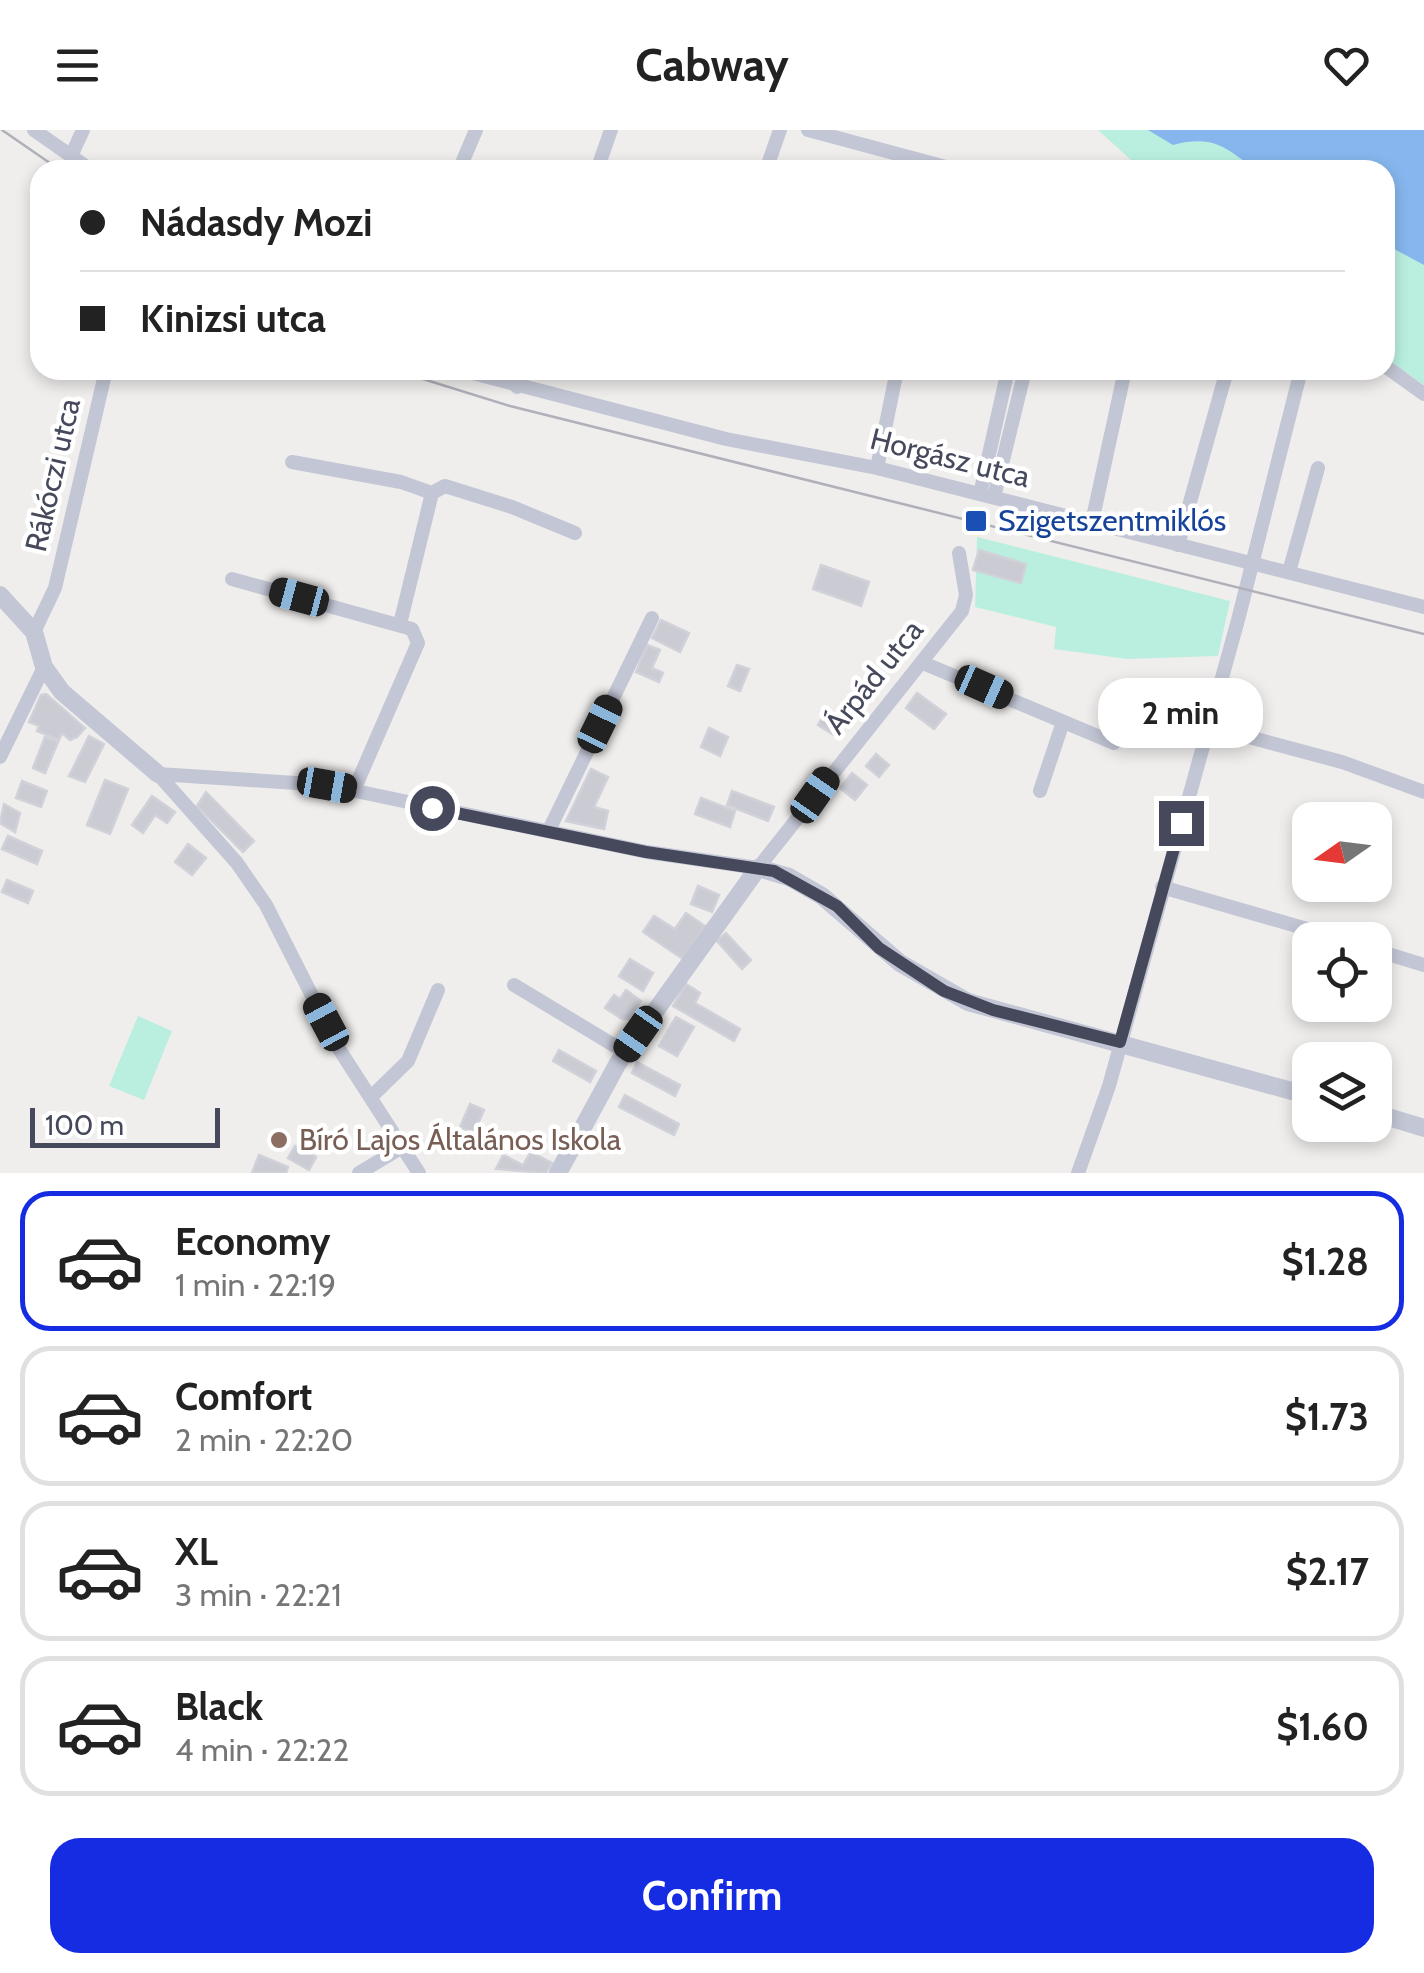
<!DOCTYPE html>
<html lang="en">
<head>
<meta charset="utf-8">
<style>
  :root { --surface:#fff; --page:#f2f2f2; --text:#222; --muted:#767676; --line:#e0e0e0; --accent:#152ce2 }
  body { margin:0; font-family:Cabin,sans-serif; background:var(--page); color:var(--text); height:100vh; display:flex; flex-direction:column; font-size:38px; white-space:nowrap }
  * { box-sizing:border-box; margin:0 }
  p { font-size:32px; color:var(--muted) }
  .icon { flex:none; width:55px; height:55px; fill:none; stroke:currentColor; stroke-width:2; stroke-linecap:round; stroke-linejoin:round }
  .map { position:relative; height:1043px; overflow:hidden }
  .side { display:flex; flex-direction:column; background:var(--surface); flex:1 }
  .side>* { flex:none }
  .hud { position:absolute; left:30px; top:30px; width:1365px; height:220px; border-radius:30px; box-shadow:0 5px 15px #0003; display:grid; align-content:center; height:220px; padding:0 50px; background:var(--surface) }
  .needle { width:65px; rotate:256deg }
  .tools { position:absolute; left:1292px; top:672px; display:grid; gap:20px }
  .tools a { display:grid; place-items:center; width:100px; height:100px; border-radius:20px; background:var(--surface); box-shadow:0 5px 15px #0003; font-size:50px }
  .scale { position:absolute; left:30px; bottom:25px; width:190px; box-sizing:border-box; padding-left:10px; border:5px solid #45495b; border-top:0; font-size:28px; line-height:35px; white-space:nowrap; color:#45495b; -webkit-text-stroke:8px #fff; paint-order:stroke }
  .end { position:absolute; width:45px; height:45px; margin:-22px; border:12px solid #45495b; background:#fff; box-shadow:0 0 0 5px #fff }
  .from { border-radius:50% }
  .bubble { position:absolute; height:70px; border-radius:30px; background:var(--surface); box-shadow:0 5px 15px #0003; font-size:32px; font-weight:700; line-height:70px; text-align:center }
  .car { position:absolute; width:30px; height:60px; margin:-30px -15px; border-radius:12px; box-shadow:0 0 8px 2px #0007; background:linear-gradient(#222 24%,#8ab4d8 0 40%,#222 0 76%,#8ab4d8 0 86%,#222 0) }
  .hud b { display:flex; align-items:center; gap:35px; height:95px; font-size:38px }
  .hud b+b { border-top:2px solid var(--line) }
  .hud i { width:25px; height:25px; background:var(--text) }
  ul { padding:18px 0 0; list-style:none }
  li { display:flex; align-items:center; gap:30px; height:140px; margin:0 20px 15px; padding:0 30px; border:5px solid var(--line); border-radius:30px }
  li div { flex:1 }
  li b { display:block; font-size:38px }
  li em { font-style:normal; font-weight:700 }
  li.current { border-color:var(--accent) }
  li>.icon { width:90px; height:90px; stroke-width:1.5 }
  .cta { display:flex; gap:20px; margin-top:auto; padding:20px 50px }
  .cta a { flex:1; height:115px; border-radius:30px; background:var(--accent); color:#fff; font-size:40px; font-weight:700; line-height:115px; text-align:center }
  header { display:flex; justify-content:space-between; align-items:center; height:130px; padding:0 50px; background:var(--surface); font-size:45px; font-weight:700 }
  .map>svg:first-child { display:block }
</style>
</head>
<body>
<header><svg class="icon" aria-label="menu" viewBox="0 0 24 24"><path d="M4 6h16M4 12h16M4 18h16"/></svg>Cabway<svg class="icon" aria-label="heart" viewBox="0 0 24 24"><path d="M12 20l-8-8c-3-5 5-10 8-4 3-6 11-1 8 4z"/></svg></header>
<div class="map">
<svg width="1424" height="1043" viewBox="0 0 1424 1043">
  <rect width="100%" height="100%" fill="#f0eeed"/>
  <g fill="#baefe0">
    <polygon points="1098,0 1424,0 1424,255 1385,228 1385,40 1142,40"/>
    <polygon points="977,407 1230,471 1218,526 1127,529 1054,519 1056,497 975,477"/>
    <polygon points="138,886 172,901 144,970 109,956"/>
  </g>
  <path fill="#86b6ed" d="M 1148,0 L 1424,0 L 1424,135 L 1385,114 L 1385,40 C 1346,40 1304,45 1266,40 C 1234,36 1229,0 1173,15 Z"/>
  <g fill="#cacbd3" stroke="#d1d1d9" stroke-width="2.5">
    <polygon points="979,420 1026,434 1021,453 973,440"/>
    <polygon points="821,435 869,452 861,476 813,459"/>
    <polygon points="661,490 689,503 680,522 652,508"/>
    <polygon points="647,515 660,520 652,538 663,543 659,552 636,542"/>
    <polygon points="737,535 749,539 740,561 728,556"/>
    <polygon points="917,563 946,584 934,599 906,578"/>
    <polygon points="46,564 85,598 77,607 70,610 62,603 59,610 37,601 39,596 29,592 41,565"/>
    <polygon points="826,581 842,591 834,605 818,595"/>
    <polygon points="709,598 728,607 720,626 701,617"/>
    <polygon points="89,606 104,614 85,652 69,646"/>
    <polygon points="45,607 58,612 45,643 33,638"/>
    <polygon points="876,624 889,635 879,647 866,636"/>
    <polygon points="591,639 608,647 594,677 608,681 604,699 566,691"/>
    <polygon points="852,643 867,655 855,670 840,658"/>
    <polygon points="105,650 128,659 110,704 87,695"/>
    <polygon points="22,651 47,661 41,677 16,668"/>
    <polygon points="732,661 774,677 768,691 727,675"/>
    <polygon points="206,662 254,711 243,722 197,676"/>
    <polygon points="152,666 175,682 167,693 155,685 143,703 132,695"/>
    <polygon points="701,668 735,681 730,697 695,684"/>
    <polygon points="4,674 20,683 15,702 0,693"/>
    <polygon points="8,706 42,721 37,734 2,719"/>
    <polygon points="188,714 206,728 192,745 175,732"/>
    <polygon points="7,750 33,761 28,773 2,762"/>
    <polygon points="698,756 719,765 712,782 691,774"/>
    <polygon points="686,783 705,796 683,829 643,802 654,786 675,799"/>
    <polygon points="726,803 751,830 742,839 717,811"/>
    <polygon points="630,829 653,843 643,861 619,846"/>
    <polygon points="686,854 700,863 695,873 740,899 734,911 673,876"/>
    <polygon points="626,860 641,871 628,889 622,889 605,878 614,865 620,869"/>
    <polygon points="676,887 694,897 677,926 659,916"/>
    <polygon points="559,920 596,941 590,952 553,931"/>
    <polygon points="637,932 680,955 675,966 632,943"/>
    <polygon points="625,965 679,994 674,1005 619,977"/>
    <polygon points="470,974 484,980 474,1003 460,997"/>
    <polygon points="295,1016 316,1027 309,1040 288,1028"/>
    <polygon points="531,1022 552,1033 546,1043 496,1039 503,1025 523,1035"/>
    <polygon points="259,1025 288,1037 286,1043 252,1043"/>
  </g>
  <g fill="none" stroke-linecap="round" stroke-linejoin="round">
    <g stroke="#c3c7d5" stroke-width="14">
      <polyline points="34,0 91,40"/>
      <polyline points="808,0 957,40"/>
      <polyline points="71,26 83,0"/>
      <polyline points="459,40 476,0"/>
      <polyline points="597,40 611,0"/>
      <polyline points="766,40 780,0"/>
      <polyline points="1385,236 1424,264"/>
      <polyline points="461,240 726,309 877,338 1424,477"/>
      <polyline points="517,257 523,240"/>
      <polyline points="292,332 401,352 432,363 445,356 512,377 575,403"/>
      <polyline points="877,338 897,240"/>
      <polyline points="980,364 1008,240"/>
      <polyline points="994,367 1025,240"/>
      <polyline points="1092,392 1125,240"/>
      <polyline points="1178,415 1227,240"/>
      <polyline points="1289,442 1318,338"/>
      <polyline points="232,449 412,499 418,513 354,660"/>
      <polyline points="400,494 432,363"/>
      <polyline points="34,502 55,458 106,240"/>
      <polyline points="923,533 1114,613"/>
      <polyline points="1208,596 1342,632 1424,662"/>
      <polyline points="0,627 44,537"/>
      <polyline points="158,644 327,655 647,722 758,738 962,481 966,465 959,423"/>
      <polyline points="158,644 237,733 266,775 339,919 419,1043"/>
      <polyline points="1040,661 1063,592"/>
      <polyline points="549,700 652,488"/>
      <polyline points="1162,757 1345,810"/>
      <polyline points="1375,820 1424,835"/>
      <polyline points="514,855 625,922"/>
      <polyline points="371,967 408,931 438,860"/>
      <polyline points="359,1043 404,1016"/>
      <polyline points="1078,1043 1109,956 1238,490 1301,240"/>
    </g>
    <g stroke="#c3c7d5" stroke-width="18">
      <polyline points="0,465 34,502 44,537 62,562 158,644"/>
      <polyline points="1375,983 1424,998"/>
      <polyline points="558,1043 618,933 758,738 789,747 822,766 900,833 968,872 1310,966"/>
    </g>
    <g stroke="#afb0b8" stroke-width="2.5">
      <polyline points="2,0 60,40"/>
      <polyline points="394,240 510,276 1424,504"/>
    </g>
  </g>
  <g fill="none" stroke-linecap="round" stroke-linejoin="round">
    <polyline stroke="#45495b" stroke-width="12" points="432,678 646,722 774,741 837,776 879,818 944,861 993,880 1120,912 1181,693"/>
  </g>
  <rect fill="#1a4fb4" stroke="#fff" stroke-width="4" x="964" y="379" width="24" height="24" rx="5"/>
  <circle fill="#8d6e63" stroke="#fff" stroke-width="4" cx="279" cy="1010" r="10"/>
  <g text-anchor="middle" stroke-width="9" stroke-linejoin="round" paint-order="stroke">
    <g font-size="30" fill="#45495b" stroke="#fff">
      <text transform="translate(950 328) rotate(14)" y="10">Horgász utca</text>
      <text transform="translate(53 345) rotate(-77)" y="10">Rákóczi utca</text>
      <text transform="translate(874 547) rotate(-51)" y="10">Árpád utca</text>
    </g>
    <g font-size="30" fill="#164399" stroke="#fff" text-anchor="start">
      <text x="998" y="401">Szigetszentmiklós</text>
    </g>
    <g font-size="30" fill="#785e54" stroke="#fff" text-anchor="start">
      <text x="299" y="1020">Bíró Lajos Általános Iskola</text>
    </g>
  </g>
</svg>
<div class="tools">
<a><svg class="needle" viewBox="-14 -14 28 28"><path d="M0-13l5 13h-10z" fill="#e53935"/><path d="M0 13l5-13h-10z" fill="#767676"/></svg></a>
<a><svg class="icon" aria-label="locate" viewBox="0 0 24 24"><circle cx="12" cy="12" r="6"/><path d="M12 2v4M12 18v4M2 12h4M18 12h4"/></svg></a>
<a><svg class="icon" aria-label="layers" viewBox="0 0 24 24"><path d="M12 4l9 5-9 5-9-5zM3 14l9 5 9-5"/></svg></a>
</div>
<div class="scale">100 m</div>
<i class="end from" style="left:432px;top:678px"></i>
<i class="end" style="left:1181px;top:693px"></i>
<div class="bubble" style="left:1098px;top:548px;width:165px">2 min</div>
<i class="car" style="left:299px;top:467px;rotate:285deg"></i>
<i class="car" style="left:984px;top:557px;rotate:114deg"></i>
<i class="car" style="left:600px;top:594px;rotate:26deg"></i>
<i class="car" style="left:327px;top:655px;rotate:100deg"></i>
<i class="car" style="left:815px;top:665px;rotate:35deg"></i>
<i class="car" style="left:326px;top:892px;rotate:332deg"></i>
<i class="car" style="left:638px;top:904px;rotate:215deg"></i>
<div class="hud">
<b><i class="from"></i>Nádasdy Mozi</b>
<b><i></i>Kinizsi utca</b>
</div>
</div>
<section class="side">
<ul>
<li class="current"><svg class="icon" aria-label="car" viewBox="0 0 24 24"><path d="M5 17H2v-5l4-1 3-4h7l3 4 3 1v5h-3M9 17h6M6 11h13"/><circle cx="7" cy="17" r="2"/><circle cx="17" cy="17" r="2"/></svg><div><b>Economy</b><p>1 min · 22:19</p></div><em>$1.28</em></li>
<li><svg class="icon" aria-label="car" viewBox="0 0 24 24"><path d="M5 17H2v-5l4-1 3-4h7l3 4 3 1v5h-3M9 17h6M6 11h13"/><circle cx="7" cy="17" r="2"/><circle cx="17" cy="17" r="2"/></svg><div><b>Comfort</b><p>2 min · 22:20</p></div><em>$1.73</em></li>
<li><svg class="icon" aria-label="car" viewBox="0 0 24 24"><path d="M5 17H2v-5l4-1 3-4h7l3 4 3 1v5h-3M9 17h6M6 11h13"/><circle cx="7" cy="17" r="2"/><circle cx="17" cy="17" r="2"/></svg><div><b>XL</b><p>3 min · 22:21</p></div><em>$2.17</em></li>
<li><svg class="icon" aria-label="car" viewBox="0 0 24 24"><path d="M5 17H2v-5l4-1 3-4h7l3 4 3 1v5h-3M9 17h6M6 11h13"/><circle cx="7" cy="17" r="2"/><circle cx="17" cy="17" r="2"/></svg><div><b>Black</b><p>4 min · 22:22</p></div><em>$1.60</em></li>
</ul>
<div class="cta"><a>Confirm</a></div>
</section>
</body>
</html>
